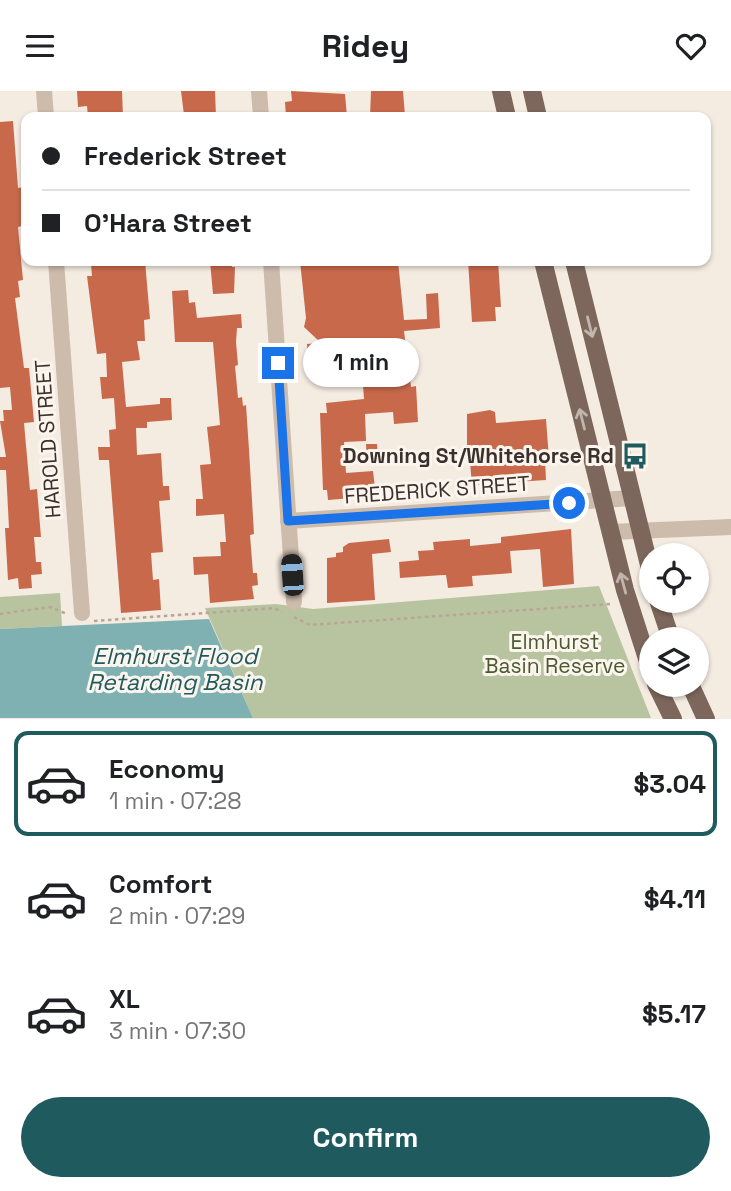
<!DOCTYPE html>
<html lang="en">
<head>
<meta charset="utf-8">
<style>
  :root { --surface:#fff; --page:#f2f2f2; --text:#202124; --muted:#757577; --line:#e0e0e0; --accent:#1f5a5e }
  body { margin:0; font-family:"Space Grotesk",sans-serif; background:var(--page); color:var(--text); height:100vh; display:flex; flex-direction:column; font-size:26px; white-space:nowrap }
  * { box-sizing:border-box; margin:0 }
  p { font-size:23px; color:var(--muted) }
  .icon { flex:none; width:38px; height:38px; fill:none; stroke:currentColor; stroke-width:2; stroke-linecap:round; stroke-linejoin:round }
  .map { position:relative; height:628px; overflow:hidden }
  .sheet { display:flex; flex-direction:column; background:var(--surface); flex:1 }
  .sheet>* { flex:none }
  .top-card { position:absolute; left:21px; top:21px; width:690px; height:154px; border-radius:14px; box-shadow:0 2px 5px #0004; display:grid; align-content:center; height:154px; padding:0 21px; background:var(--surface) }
  .tools { position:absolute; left:639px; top:452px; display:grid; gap:14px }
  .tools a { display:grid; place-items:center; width:70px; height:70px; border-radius:50%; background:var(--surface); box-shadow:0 2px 5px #0004; font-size:35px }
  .end { position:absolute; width:32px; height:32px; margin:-16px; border:9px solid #1a73e8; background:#fff; box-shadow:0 0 0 4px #fff }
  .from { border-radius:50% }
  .bubble { position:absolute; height:49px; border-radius:24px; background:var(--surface); box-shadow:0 2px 5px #0004; font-size:23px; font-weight:700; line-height:49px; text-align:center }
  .car { position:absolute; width:21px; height:42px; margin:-21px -10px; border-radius:9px; box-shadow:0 0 5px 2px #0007; background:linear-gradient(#222 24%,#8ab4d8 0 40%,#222 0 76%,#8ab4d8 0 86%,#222 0) }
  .top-card b { display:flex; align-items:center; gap:24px; height:66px; font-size:26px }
  .top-card b+b { border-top:2px solid var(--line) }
  .top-card i { width:18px; height:18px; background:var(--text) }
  ul { padding:12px 0 0; list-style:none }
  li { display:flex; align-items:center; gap:21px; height:105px; margin:0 14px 10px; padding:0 7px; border:4px solid transparent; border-radius:14px }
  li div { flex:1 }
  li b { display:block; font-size:26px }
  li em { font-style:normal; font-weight:700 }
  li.active { border-color:var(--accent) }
  li>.icon { width:63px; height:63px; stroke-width:1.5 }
  .cta { display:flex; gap:14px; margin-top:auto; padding:14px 21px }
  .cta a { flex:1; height:80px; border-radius:42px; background:var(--accent); color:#fff; font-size:28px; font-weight:700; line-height:80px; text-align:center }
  header { display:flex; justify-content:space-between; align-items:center; height:91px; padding:0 21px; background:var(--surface); font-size:32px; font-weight:700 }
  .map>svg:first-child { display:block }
</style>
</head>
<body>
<header><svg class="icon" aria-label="menu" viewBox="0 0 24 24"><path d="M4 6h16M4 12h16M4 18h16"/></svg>Ridey<svg class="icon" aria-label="heart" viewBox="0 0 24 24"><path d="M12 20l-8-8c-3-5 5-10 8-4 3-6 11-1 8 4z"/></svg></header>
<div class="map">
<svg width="731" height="628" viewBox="0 0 731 628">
  <rect width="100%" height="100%" fill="#f4ebe1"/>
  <g fill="#b8c4a0">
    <polygon points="599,495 651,627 253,627 205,517 276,513 313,518"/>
    <polygon points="60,502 62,535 0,538 0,506"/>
  </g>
  <polygon fill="#7fb0b2" points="209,528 253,627 0,627 0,538"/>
  <g fill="#c8694b">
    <polygon points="77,0 122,0 123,26 88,26 87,15 78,16"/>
    <polygon points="181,0 215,0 216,26 184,24"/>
    <polygon points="291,0 345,3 347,26 286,26 285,11 292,10"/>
    <polygon points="371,0 403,0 405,25 370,26"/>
    <polygon points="13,30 18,97 23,96 24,119 21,119 22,135 18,136 23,189 18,190 20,206 15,207 24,277 29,277 34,331 24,332 30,399 37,398 41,446 34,446 36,471 41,471 42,483 31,484 32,497 19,498 18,487 8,489 5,437 9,437 6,379 0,379 0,366 6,366 0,330 4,330 3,319 12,319 10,296 0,297 0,31"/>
    <polygon points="145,170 150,228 144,229 145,250 137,250 140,269 122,271 126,316 160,313 160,307 171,307 172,329 147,331 147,337 136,337 137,364 161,362 163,395 169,395 170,409 159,410 163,461 151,462 153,489 159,488 161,519 121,522 109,369 99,369 98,356 110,356 109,339 116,338 114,307 102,308 100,286 107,286 106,262 97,263 87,185 92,185 91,173"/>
    <polygon points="210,170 231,170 232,176 235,176 234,202 213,203"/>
    <polygon points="300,170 398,170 404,229 427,228 426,203 438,202 440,237 404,240 411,296 416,295 418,331 394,333 393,321 365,323 366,350 344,351 346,382 373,380 376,405 328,409 327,399 323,399 320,322 327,322 326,312 364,308 362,279 359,267 334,269 335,273 323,274 325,288 310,289 307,253 321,252 304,236 306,227"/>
    <polygon points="468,170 498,170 501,216 495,216 496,230 472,231"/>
    <polygon points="188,199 189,212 195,211 197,227 241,223 242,237 237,237 236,251 238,274 235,275 238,307 242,306 243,315 246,314 249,359 254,443 250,444 253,482 257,482 258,494 252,495 254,508 210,512 208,483 194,484 193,466 221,465 220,451 226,451 224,423 196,425 196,408 203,408 200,374 211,373 207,336 220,334 213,251 175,251 172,200"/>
    <polygon points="490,319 495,321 496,332 546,328 549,368 545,368 546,389 472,394 469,360 467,361 467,323"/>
    <polygon points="366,353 377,353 378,370 367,371"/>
    <polygon points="571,438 574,493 543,496 540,458 510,460 512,482 472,485 473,495 448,497 446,484 443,484 400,487 399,471 419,469 418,460 434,459 433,451 470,448 470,455 501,452 501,446"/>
    <polygon points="389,448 391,461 372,463 375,509 327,512 327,467 336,466 336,462 343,461 343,456 349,452"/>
  </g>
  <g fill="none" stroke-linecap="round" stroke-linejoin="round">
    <g stroke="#b9a596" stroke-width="2.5" stroke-dasharray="3.5 3.5" stroke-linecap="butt">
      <polyline points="0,523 50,516 67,523"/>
      <polyline points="294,526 310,534 610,513"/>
      <polyline points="94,530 274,517 282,521"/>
    </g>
    <g stroke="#cdbbac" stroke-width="16">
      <polyline points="44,0 46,26"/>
      <polyline points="259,0 261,26"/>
      <polyline points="56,170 82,522"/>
      <polyline points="271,170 294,511"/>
      <polyline points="288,430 632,407"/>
      <polyline points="610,441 731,436"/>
    </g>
    <g stroke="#7d675c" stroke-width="18">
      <polyline points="501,0 507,26"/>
      <polyline points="532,0 538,26"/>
      <polyline points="543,170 625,499 651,580"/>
      <polyline points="574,170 651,482"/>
      <polyline points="658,509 671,548"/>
      <polyline points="656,593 673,628"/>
      <polyline points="690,593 706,628"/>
    </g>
  </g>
  <defs><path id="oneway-shaft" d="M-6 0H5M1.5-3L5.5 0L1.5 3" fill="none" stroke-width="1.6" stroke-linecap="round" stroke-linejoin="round" transform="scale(1.75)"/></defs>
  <g stroke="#c2b5ac">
    <use href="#oneway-shaft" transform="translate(590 236) rotate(76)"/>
    <use href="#oneway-shaft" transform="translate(582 328) rotate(-104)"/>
    <use href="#oneway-shaft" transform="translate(623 492) rotate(-105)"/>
  </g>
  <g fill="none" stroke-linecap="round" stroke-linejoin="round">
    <polyline stroke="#1a73e8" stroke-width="9" points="278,272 288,430 569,412"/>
  </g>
  <defs>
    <g id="bus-bare" transform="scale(2.1)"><path d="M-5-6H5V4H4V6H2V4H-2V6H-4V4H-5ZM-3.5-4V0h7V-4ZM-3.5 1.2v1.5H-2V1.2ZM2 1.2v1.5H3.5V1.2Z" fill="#1f5a5e" stroke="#fbf5ee" stroke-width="2.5" paint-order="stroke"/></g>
  </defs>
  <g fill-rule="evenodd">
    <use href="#bus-bare" x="635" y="365"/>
  </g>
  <g text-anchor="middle" stroke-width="6" stroke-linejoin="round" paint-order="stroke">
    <g font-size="21" fill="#3b302b" stroke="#fbf5ee">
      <text transform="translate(48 348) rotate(-94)" y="7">HAROLD STREET</text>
      <text transform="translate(437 399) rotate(-4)" y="7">FREDERICK STREET</text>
    </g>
    <g font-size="21" font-weight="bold" fill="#3b302b" stroke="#fbf5ee" text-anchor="end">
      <text x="614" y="372">Downing St/Whitehorse Rd</text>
    </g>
    <g font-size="21" fill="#4a5a2e" stroke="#fbf5ee">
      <text x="555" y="558">Elmhurst<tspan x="555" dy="24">Basin Reserve</tspan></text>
    </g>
    <g font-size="23" font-style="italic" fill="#1f5a5e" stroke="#fbf5ee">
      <text x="175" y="573">Elmhurst Flood<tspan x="175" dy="26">Retarding Basin</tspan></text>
    </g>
  </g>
</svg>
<div class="tools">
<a><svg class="icon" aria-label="locate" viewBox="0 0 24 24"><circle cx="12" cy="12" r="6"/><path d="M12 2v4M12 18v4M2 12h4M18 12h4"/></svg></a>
<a><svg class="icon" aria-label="layers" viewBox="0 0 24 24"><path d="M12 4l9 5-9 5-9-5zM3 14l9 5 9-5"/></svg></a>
</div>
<i class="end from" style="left:569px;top:412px"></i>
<i class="end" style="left:278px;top:272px"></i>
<div class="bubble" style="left:303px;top:247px;width:116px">1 min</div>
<i class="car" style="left:292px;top:484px;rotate:356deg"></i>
<div class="top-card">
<b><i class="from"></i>Frederick Street</b>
<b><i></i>O'Hara Street</b>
</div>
</div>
<section class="sheet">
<ul>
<li class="active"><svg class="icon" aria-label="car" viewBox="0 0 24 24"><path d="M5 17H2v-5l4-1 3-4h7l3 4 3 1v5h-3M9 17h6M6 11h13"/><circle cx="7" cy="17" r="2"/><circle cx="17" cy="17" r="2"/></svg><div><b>Economy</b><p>1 min · 07:28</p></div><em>$3.04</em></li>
<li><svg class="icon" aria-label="car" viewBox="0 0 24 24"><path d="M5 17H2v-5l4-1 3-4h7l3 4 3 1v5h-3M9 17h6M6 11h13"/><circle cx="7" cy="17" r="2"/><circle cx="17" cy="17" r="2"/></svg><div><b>Comfort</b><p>2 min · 07:29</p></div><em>$4.11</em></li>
<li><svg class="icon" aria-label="car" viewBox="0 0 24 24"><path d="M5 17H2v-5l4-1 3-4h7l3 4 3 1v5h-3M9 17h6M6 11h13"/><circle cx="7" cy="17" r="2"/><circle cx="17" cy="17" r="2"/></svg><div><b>XL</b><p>3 min · 07:30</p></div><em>$5.17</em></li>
</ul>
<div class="cta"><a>Confirm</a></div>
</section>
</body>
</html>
